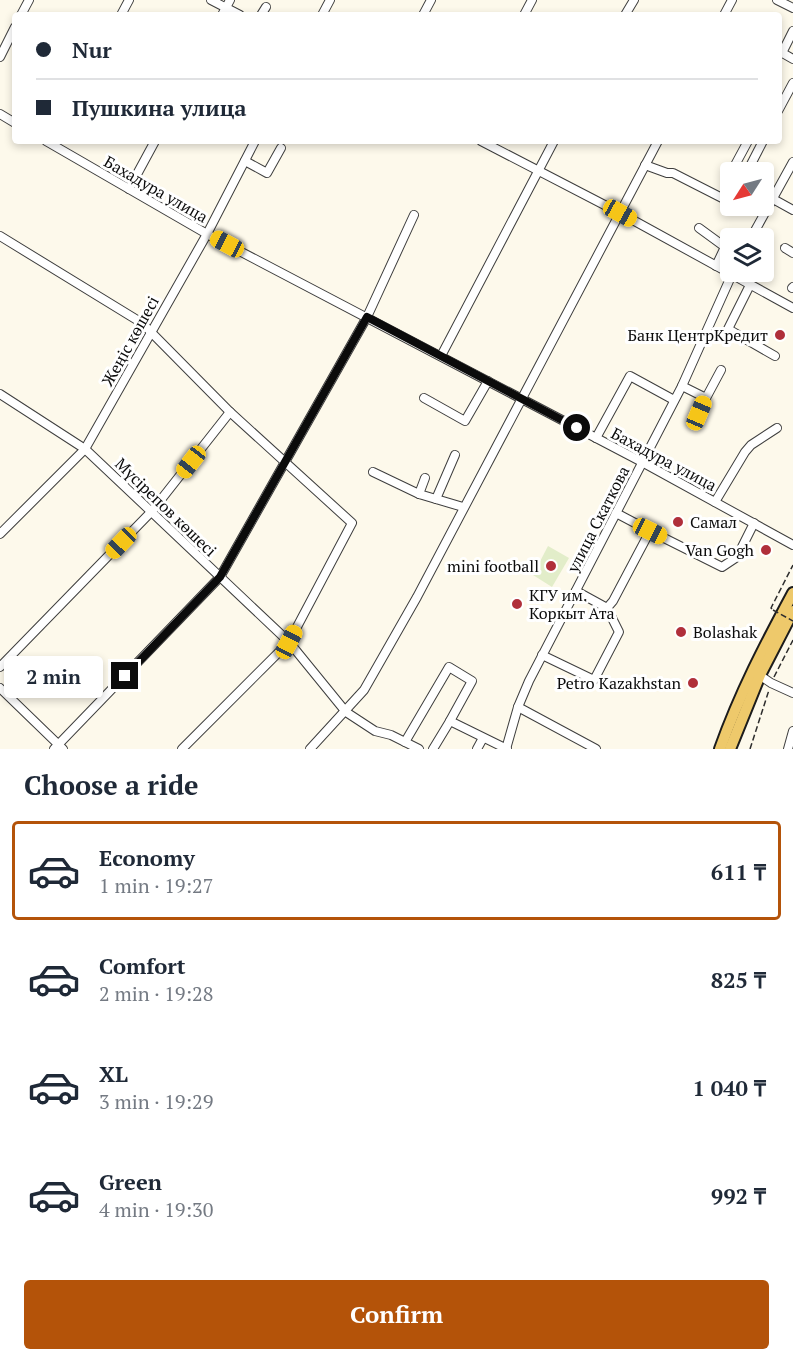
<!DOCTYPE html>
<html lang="en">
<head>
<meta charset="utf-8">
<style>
  :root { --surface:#fff; --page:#f2f2f3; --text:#1f2937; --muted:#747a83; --line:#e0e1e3; --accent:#b45309 }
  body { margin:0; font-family:"PT Serif",serif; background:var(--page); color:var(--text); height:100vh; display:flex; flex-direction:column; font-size:22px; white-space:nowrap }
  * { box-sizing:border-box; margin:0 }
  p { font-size:20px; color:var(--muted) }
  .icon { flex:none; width:33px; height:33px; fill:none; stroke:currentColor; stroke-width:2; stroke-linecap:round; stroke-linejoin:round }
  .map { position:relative; height:749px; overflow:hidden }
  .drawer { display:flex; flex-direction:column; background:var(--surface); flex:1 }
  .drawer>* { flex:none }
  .guide { position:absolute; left:12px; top:12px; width:770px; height:132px; border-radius:6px; box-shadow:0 3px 9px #0003; display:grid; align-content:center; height:132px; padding:0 24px; background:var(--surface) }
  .needle { width:39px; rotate:234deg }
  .fabs { position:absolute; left:720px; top:162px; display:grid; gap:12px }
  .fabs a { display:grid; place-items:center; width:54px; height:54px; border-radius:6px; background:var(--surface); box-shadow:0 3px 9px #0003; font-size:30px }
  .end { position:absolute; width:27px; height:27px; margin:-14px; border:8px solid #0b0b0b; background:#fff; box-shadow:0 0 0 3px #fff }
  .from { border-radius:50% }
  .bubble { position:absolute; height:42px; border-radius:6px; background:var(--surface); box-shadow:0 3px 9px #0003; font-size:20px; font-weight:700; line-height:42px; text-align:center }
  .car { position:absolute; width:18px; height:36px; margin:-18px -9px; border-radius:8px; box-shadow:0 0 4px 2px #0007; background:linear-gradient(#f5c518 24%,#345 0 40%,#f5c518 0 76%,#345 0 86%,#f5c518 0) }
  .guide b { display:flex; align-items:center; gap:21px; height:57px; font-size:22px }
  .guide b+b { border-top:2px solid var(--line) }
  .guide i { width:15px; height:15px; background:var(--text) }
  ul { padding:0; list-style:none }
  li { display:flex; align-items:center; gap:18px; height:99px; margin:0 12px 9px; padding:0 12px; border:3px solid transparent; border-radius:6px }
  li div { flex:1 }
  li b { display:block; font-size:22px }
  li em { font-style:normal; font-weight:700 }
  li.active { border-color:var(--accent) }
  li>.icon { width:54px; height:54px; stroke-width:1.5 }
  h2 { padding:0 24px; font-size:27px; line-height:72px }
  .button { display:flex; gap:12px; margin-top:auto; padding:12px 24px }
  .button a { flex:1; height:69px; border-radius:6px; background:var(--accent); color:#fff; font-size:24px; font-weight:700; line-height:69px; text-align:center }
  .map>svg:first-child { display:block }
</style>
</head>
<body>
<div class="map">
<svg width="793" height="749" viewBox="0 0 793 749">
  <rect width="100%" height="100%" fill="#fdf9eb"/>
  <polygon fill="#e2edc9" points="548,546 569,558 552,587 533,575"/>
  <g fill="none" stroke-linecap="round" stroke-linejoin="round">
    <g stroke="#3e3e3e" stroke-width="10">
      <g id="minor">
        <polyline points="211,0 240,15"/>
        <polyline points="777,0 793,8"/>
        <polyline points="21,15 29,0"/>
        <polyline points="121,15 129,0"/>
        <polyline points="222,15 230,0"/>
        <polyline points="261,15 266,7"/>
        <polyline points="322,15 330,0"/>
        <polyline points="423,15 431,0"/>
        <polyline points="524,15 532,0"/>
        <polyline points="625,15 634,0"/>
        <polyline points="724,15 732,0"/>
        <polyline points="779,51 793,59"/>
        <polyline points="782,53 793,31"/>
        <polyline points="0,57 15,27"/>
        <polyline points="778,111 793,83"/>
        <polyline points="0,114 15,123"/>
        <polyline points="46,141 207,234 642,462 793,545"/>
        <polyline points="481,141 620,213 793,308"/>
        <polyline points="245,161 267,173 281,148"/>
        <polyline points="645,165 667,173 673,173 726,200"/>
        <polyline points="734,167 748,141"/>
        <polyline points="747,172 763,141"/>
        <polyline points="129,189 155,141"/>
        <polyline points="764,194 793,210"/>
        <polyline points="699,228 725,247 716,266"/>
        <polyline points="0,236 142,323 230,412 352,523 289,642 182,749"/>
        <polyline points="751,238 793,162"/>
        <polyline points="785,248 793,253"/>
        <polyline points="750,285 728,329 775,356"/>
        <polyline points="792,288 793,287"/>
        <polyline points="441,356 554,141"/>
        <polyline points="682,386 706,398 721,370"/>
        <polyline points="0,394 85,449 289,642 346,712 375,731 391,735 419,749"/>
        <polyline points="424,398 465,421 488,381"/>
        <polyline points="699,413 706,398"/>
        <polyline points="596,438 630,376 674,400"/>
        <polyline points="373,472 419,494 463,507"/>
        <polyline points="419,494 425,478"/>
        <polyline points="436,499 455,455"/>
        <polyline points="715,502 745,452 751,445 777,428"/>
        <polyline points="650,531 722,567 737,557 754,523"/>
        <polyline points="0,534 85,449 207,234 255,141"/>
        <polyline points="607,608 613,601 650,531 616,513"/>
        <polyline points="542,655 594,680 619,632 607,608 576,591"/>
        <polyline points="0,667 152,511 230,412"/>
        <polyline points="758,674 771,683 793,693"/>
        <polyline points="0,688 63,749"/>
        <polyline points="518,707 596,749"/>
        <polyline points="405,742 449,667 472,681 450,721"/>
        <polyline points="54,749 220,577 367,317 414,215"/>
        <polyline points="310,749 364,690 417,597 658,141"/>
        <polyline points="433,749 450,721 507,749"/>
        <polyline points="477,749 483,738"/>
        <polyline points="506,749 518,707 529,681 682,386 733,272"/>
        <polyline points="788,749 793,731"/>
      </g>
    </g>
    <g stroke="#1c1c1c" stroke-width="14">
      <g id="major">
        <path d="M 720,749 C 740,693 765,645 793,593"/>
        <polyline points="730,749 760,675 793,611"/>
      </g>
    </g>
    <g stroke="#2d2d2d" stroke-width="1.5" stroke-dasharray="6 3" stroke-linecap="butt">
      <polyline points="772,609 771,608 793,565"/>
      <polyline points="774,677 793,640"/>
      <polyline points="750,749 769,690"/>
    </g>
    <use href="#minor" stroke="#fff" stroke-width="8"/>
    <use href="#major" stroke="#eec96b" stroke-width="10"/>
    <polyline stroke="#2d2d2d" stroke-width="1.5" stroke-dasharray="6 3" stroke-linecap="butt" points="773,610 793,621"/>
  </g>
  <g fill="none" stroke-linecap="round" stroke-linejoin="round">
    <polyline stroke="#0b0b0b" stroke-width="8" points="125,676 220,577 367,317 577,428"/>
  </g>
  <g fill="#b02f3a" stroke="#fff" stroke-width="2">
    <circle cx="780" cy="335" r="6"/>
    <circle cx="678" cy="522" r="6"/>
    <circle cx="766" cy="550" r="6"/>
    <circle cx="551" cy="566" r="6"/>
    <circle cx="517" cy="604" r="6"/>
    <circle cx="681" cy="632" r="6"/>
    <circle cx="693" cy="683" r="6"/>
  </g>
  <g text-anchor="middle" stroke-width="6" stroke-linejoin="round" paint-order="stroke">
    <g font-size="16" fill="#0b0b0b" stroke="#fff">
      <text transform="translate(156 189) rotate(30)" y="6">Бахадура улица</text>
      <text transform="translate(130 341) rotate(-61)" y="6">Жеңіс көшесі</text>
      <text transform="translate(664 459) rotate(28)" y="6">Бахадура улица</text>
      <text transform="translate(166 507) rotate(44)" y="6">Мүсірепов көшесі</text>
      <text transform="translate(598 519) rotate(-63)" y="6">улица Скаткова</text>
    </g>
    <g font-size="16" fill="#0b0b0b" stroke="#fff" text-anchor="end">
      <text x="768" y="341">Банк ЦентрКредит</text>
      <text x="690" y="528" text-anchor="start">Самал</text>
      <text x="754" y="556">Van Gogh</text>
      <text x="539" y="572">mini football</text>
      <text x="529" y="601" text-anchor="start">КГУ им.<tspan x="529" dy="18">Коркыт Ата</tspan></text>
      <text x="693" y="638" text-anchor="start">Bolashak</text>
      <text x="681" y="689">Petro Kazakhstan</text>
    </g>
  </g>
</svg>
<div class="fabs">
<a><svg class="needle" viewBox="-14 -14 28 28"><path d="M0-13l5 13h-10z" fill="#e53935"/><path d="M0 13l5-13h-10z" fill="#747a83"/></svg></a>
<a><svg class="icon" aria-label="layers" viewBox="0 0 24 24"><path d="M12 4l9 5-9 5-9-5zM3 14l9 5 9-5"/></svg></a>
</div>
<i class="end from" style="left:577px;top:428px"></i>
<i class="end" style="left:125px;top:676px"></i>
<div class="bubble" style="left:4px;top:656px;width:99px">2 min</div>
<i class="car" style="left:620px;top:213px;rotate:119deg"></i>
<i class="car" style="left:227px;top:244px;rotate:298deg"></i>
<i class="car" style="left:699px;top:413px;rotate:23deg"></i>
<i class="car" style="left:191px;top:462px;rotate:218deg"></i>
<i class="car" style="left:650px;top:531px;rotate:116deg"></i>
<i class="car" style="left:121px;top:543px;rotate:224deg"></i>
<i class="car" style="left:289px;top:642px;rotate:28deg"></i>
<div class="guide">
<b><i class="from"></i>Nur</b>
<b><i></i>Пушкина улица</b>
</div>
</div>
<section class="drawer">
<h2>Choose a ride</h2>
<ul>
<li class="active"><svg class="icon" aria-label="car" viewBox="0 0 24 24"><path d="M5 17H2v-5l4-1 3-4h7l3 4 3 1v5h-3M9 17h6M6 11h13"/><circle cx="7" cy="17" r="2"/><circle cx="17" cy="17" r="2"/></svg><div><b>Economy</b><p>1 min · 19:27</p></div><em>611 ₸</em></li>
<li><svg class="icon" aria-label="car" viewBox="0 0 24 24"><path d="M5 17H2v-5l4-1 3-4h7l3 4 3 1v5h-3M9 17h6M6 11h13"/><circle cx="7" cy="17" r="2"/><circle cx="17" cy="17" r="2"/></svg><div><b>Comfort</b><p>2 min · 19:28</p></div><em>825 ₸</em></li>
<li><svg class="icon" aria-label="car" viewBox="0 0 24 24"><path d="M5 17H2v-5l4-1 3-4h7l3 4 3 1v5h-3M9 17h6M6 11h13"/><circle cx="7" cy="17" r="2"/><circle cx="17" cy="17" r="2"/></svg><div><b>XL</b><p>3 min · 19:29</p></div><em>1 040 ₸</em></li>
<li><svg class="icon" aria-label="car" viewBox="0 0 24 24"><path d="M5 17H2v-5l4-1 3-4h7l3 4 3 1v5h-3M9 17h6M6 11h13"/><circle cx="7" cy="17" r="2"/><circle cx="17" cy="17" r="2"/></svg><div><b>Green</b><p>4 min · 19:30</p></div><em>992 ₸</em></li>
</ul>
<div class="button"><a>Confirm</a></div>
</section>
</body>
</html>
